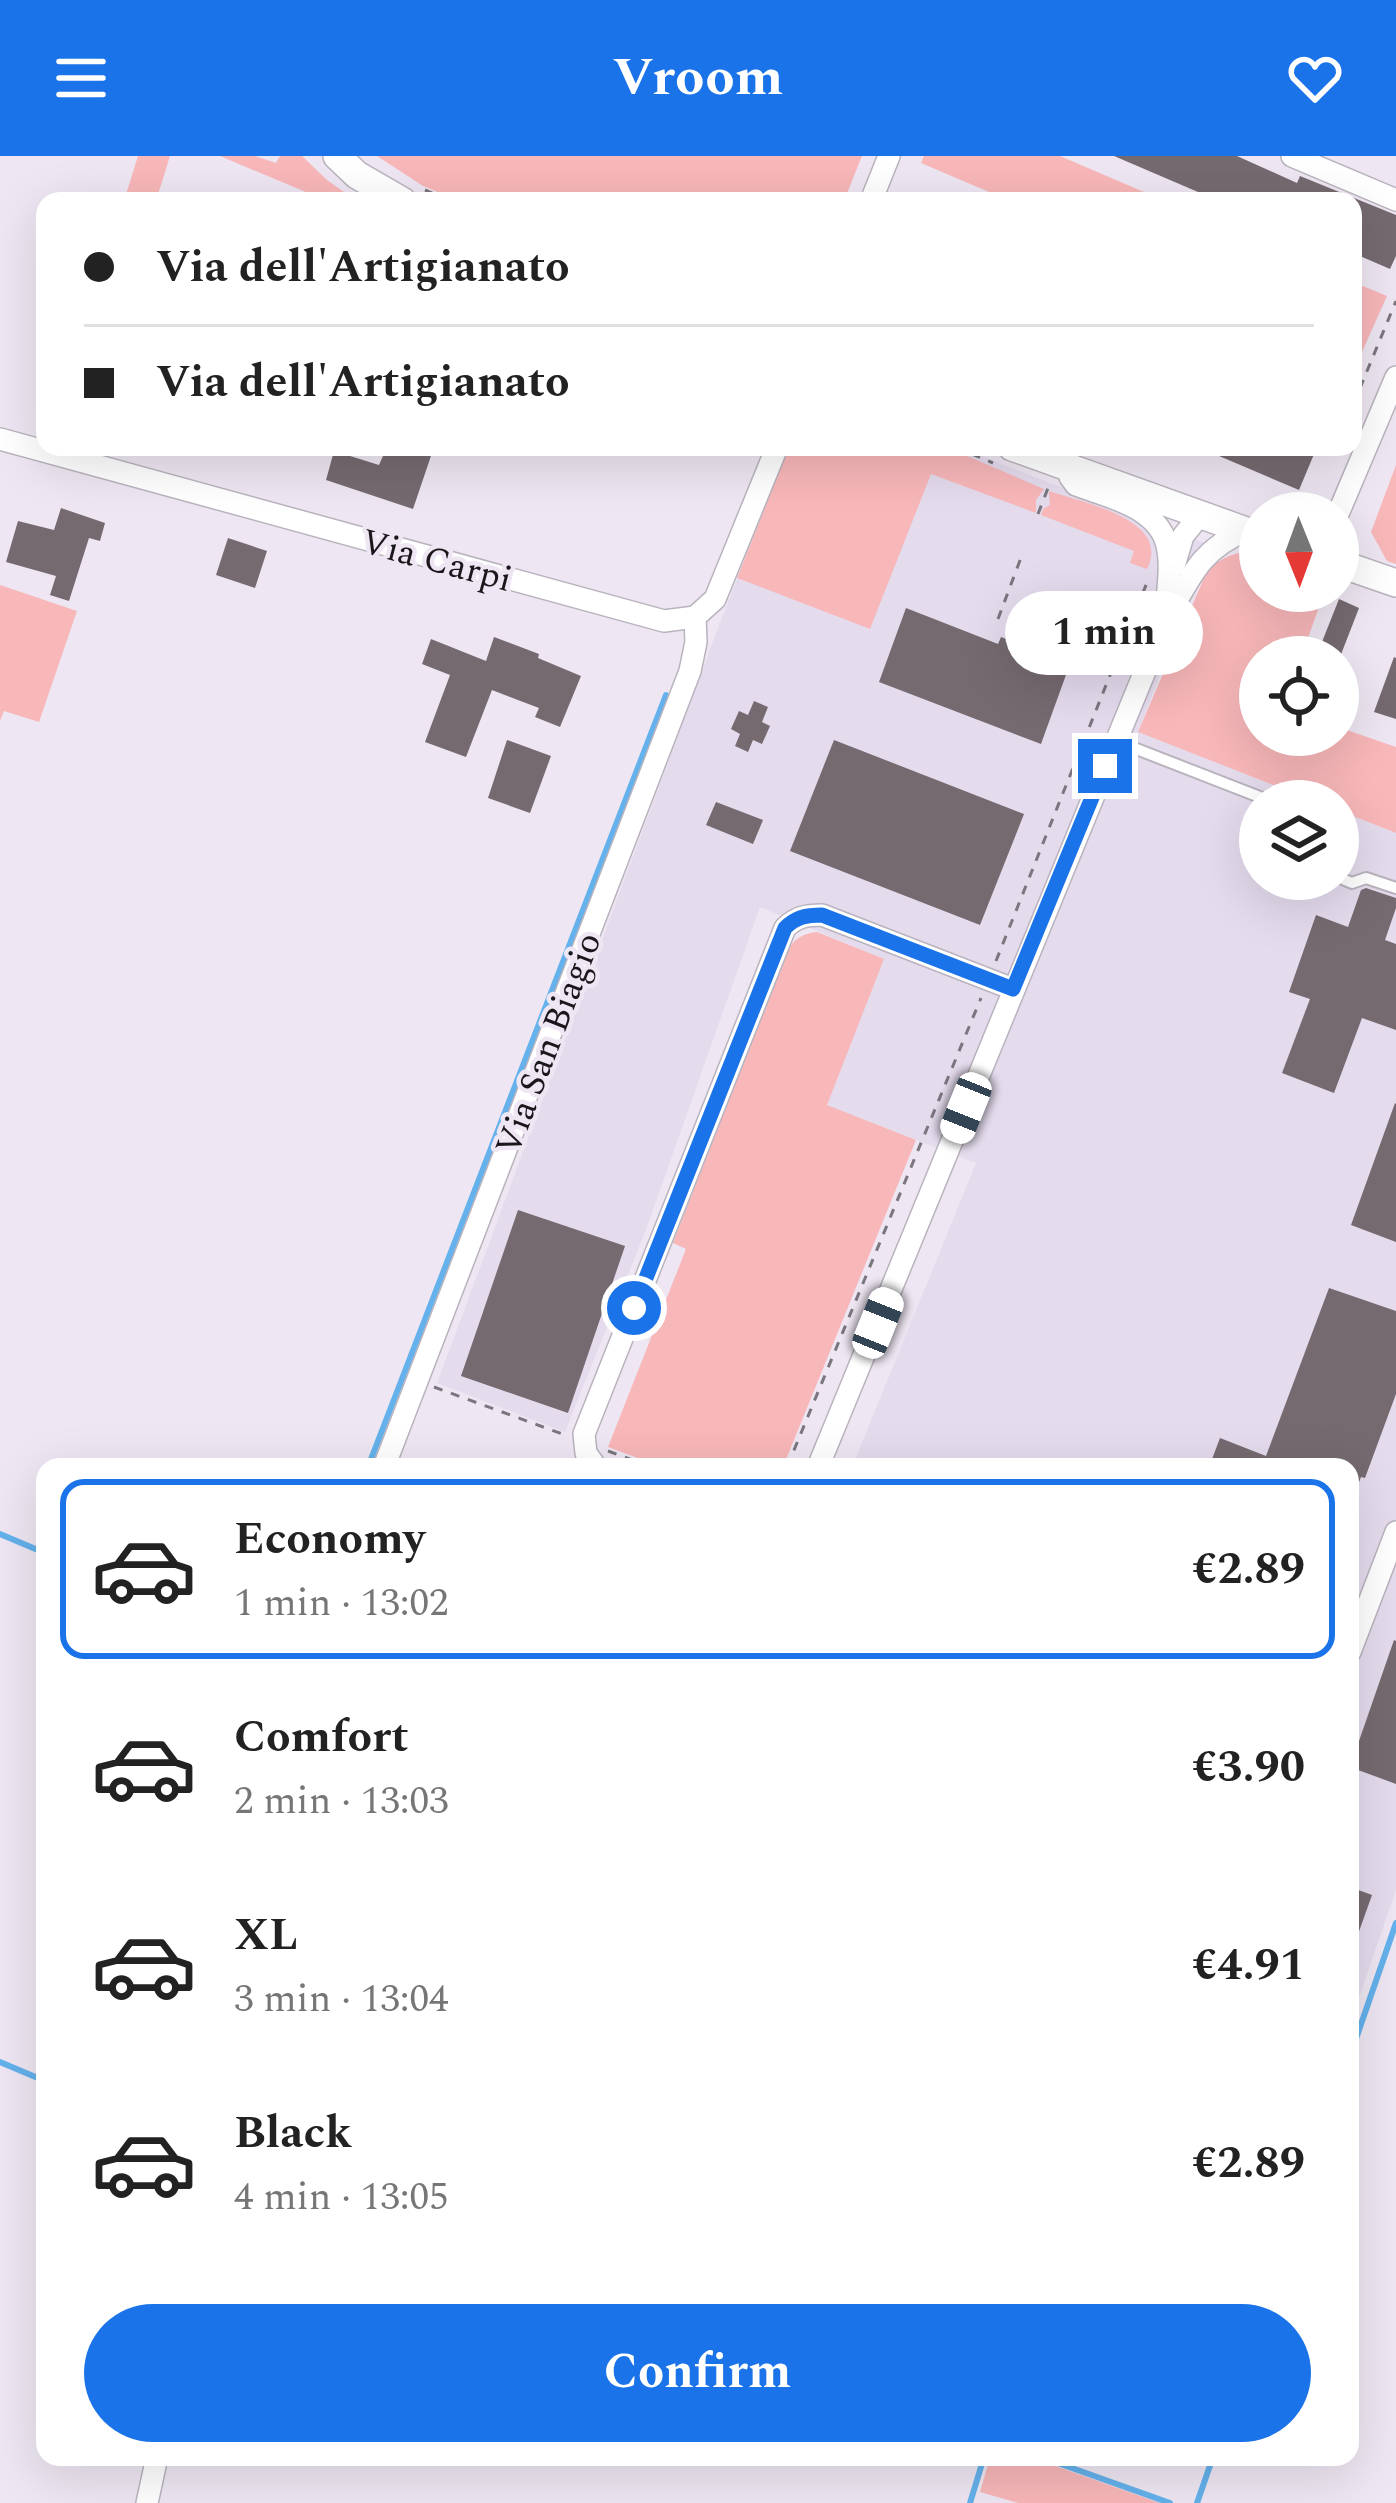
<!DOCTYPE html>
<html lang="en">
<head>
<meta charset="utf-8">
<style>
  :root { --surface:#fff; --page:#f6f6f6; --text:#222; --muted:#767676; --line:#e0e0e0; --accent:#1a73e8 }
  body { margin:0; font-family:Spectral,serif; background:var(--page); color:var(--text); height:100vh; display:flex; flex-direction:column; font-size:45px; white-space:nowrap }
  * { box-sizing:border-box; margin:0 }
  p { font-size:39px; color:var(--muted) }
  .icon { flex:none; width:66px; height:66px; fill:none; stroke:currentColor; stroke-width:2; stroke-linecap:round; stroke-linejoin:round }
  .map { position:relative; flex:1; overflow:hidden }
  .drawer { position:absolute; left:36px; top:1302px; width:1323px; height:1008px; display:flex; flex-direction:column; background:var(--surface); border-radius:24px; box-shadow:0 12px 48px #0002 }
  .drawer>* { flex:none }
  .hud { position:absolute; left:36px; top:36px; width:1326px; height:264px; border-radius:24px; box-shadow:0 12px 48px #0002; display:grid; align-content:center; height:264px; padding:0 48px; background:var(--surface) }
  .needle { width:78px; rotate:179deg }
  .tools { position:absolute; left:1239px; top:336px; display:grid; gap:24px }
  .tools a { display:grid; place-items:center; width:120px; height:120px; border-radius:50%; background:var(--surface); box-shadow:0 12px 48px #0002; font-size:60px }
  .end { position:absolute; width:54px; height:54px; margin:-27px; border:15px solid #1a73e8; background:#fff; box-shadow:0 0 0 6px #fff }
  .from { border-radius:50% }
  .bubble { position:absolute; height:84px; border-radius:42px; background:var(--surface); box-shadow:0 12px 48px #0002; font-size:39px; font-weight:700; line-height:84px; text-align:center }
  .car { position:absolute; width:36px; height:72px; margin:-36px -18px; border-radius:15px; box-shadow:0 0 9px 3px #0007; background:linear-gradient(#fff 24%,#345 0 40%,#fff 0 76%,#345 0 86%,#fff 0) }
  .hud b { display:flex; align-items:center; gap:42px; height:114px; font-size:45px }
  .hud b+b { border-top:3px solid var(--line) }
  .hud i { width:30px; height:30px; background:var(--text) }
  ul { padding:21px 0 0; list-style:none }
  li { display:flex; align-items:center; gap:36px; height:180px; margin:0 24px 18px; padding:0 24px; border:6px solid transparent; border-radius:24px }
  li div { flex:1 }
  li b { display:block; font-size:45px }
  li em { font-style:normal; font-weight:700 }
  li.selected { border-color:var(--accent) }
  li>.icon { width:108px; height:108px; stroke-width:1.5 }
  .cta { display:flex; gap:24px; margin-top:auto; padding:24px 48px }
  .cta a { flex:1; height:138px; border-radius:72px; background:var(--accent); color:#fff; font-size:48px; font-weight:700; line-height:138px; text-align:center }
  header { display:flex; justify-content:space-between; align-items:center; height:156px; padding:0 48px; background:var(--accent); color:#fff; font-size:54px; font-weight:700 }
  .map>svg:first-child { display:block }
</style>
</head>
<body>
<header><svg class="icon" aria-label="menu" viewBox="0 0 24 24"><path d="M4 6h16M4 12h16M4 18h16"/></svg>Vroom<svg class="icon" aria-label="heart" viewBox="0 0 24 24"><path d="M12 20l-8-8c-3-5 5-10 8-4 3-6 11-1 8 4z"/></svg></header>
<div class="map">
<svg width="1396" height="2347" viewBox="0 0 1396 2347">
  <rect width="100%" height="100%" fill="#eee7f3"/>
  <polygon fill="#e4dbed" points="789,291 958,291 1210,389 1138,576 1314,645 1260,645 1260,723 1338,723 1338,654 1396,677 1396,1734 1350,1868 1350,1311 852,1311 976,1007 826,949 883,803 760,751 647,1071 565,1276 437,1227 721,464"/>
  <g fill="#f8b7b9">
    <polygon points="138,0 170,0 156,45 124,45"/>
    <polygon points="220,0 255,0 276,7 280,0 302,0 327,24 357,45 327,45"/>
    <polygon points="377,0 862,0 844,45 459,45 423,30"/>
    <polygon points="924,0 1060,0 1165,45 1010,45 921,7"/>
    <polygon points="1353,126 1387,140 1362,196 1353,192"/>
    <polygon points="789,291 946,291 1044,333 1036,344 1036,357 931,318 870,473 737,422"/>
    <polygon points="1396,309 1396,408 1387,405 1371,376"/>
    <path d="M 1049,335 C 1083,347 1172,363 1147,413 L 1130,407 L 1134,395 L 1041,359 L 1043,353 L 1050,349 Z"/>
    <path d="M 1243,396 L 1260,399 L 1260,435 L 1325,435 L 1301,501 L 1260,501 L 1260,579 L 1338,579 L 1338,571 L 1396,591 L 1396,677 L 1338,654 L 1338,645 L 1314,645 L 1138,576 L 1204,422 C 1214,406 1225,400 1243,396 Z"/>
    <polygon points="0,429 77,455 39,566 4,555 0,565"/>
    <path d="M 817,776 L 884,803 L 827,949 L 916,984 L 783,1311 L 662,1311 L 608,1291 L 686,1093 L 673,1087 L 787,795 C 795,782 802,778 817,776 Z"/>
    <polygon points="990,2301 1030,2301 1160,2347 1018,2347 980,2336"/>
  </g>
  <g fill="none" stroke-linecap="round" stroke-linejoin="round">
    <g stroke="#64b1eb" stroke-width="6">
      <polyline points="368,1311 666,539"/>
      <polyline points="0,1378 45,1397"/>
      <polyline points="1350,1900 1396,1767"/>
      <polyline points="0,1906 45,1925"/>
      <polyline points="1041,2301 1170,2347"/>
      <polyline points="970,2347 984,2301"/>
      <polyline points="1197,2347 1213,2301"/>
    </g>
  </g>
  <g fill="#756a70">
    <polygon points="1114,0 1237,0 1297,27 1300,20 1396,59 1396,100 1390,113 1353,97 1353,45 1219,45"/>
    <polygon points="387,291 434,291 413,353 326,324 334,295 379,309"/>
    <polygon points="1198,291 1317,291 1299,334"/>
    <polygon points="61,352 105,367 100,385 89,382 69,445 50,439 56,420 6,406 18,365 54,374"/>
    <polygon points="228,382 267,395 255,432 216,419"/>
    <polygon points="1339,443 1359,452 1340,501 1316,501"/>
    <polygon points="1060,448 1088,458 1041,588 879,526 906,452 998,488 1001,481 1027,491 1029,485 1044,490"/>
    <polygon points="494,481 539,498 538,502 581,520 560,571 535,561 539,552 492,534 466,601 425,586 450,519 422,508 431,483 486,505"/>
    <polygon points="1394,501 1396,502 1396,563 1374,556"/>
    <polygon points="754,545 768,551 762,566 770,570 762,588 753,584 748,596 735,590 740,578 731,573 739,555 748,559"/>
    <polygon points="507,584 551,600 530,657 488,642"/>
    <polygon points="834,584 1024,658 980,769 790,695"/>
    <polygon points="716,646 763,664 753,688 706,669"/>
    <polygon points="1366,732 1396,742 1396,752 1385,784 1396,788 1396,874 1362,862 1334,937 1282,917 1310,843 1289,836 1316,759 1348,771 1361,734"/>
    <polygon points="1395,947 1396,948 1396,1086 1351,1069"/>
    <polygon points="518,1054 625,1090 568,1257 461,1220"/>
    <polygon points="1329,1132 1396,1155 1396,1238 1365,1322 1361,1321 1351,1348 1350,1311 1209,1311 1220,1282 1266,1300"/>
    <polygon points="1394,1484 1396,1485 1396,1628 1350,1611"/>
    <polygon points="1350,1731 1372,1739 1352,1795 1350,1795"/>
  </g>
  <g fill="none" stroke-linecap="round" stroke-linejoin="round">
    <g stroke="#b9b3be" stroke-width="14">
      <g id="service">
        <polyline points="1116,585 1270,645"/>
        <polyline points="1338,721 1352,727 1366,722 1396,732"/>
      </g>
    </g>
    <g stroke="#b9b3be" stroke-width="24">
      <g id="minor">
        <polyline points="1292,0 1396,44"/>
        <polyline points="871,45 889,0"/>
        <polyline points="0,283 664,465 695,461 715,443 777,291"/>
        <path d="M 1069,312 L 1070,321 L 1076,329 C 1108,341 1159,351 1167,390 C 1172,410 1167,436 1166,457"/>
        <polyline points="1338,358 1396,221"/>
        <polyline points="1174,410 1183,380 1200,359"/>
        <polyline points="384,1311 690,515 696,486 695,461"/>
        <path d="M 596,1311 L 586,1297 L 584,1278 L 785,772 C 796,761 806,759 822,759 L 1013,833"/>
        <path d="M 818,1311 L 1166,464 C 1190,423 1199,394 1245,375"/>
        <polyline points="1350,1496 1396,1376"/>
        <polyline points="147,2347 157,2301"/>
      </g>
    </g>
    <g stroke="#b9b3be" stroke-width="30">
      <g id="tertiary">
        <polyline points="337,0 357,19 402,45"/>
        <polyline points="1012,291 1260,380"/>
        <polyline points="1338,407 1396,427"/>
      </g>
    </g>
    <g stroke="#7a767e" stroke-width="3" stroke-dasharray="9 9" stroke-linecap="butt">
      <polyline points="425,34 451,45"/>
      <polyline points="1353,249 1396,145"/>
      <polyline points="955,291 993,307"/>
      <polyline points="1038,358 1048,332"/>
      <polyline points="998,463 1022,399"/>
      <polyline points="996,805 1148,424"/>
      <polyline points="434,1231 565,1279"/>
      <polyline points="608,1295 651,1311"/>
      <polyline points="787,1311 981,842"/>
    </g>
    <use href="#service" stroke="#fff" stroke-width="10"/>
    <use href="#minor" stroke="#fff" stroke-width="21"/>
    <use href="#tertiary" stroke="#fff" stroke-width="27"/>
  </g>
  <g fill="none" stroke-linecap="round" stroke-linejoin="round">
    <path stroke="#1a73e8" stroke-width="15" d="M 634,1152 L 785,772 C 796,761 806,759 822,759 L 1013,833 L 1105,610"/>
  </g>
  <g text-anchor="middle" stroke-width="9" stroke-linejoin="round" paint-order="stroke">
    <g font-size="36" fill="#19171b" stroke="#eee7f3">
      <text transform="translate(437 403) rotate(15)" y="13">Via Carpi</text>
      <text transform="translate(547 887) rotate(-69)" y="13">Via San Biagio</text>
    </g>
  </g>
</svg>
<div class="tools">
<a><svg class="needle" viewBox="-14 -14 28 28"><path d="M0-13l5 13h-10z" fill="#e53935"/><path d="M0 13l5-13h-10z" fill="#767676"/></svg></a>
<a><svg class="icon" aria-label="locate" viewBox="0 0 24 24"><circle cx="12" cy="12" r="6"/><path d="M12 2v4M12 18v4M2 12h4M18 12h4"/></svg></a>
<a><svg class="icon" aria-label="layers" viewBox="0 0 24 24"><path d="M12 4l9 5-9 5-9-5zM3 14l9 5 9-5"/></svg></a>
</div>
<i class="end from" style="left:634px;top:1152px"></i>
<i class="end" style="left:1105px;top:610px"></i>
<div class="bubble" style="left:1005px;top:435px;width:198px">1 min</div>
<i class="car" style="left:966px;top:952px;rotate:202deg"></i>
<i class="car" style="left:878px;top:1167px;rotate:22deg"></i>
<div class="hud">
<b><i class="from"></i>Via dell'Artigianato</b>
<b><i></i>Via dell'Artigianato</b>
</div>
<section class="drawer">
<ul>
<li class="selected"><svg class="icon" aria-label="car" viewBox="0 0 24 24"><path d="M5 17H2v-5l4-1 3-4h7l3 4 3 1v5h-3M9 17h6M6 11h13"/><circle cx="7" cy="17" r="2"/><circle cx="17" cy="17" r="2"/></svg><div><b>Economy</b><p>1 min · 13:02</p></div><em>€2.89</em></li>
<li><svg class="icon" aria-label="car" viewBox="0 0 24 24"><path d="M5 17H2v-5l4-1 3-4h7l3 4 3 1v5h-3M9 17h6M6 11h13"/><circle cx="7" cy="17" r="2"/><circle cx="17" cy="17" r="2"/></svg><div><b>Comfort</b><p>2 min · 13:03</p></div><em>€3.90</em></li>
<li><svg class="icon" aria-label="car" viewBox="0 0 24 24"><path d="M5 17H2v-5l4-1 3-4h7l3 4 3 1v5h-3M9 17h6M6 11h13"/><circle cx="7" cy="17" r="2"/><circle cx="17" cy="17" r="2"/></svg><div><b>XL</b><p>3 min · 13:04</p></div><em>€4.91</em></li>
<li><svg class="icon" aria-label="car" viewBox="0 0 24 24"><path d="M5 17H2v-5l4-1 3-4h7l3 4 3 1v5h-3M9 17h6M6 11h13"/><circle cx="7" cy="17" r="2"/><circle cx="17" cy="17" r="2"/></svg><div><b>Black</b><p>4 min · 13:05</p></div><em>€2.89</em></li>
</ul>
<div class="cta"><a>Confirm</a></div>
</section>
</div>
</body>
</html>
